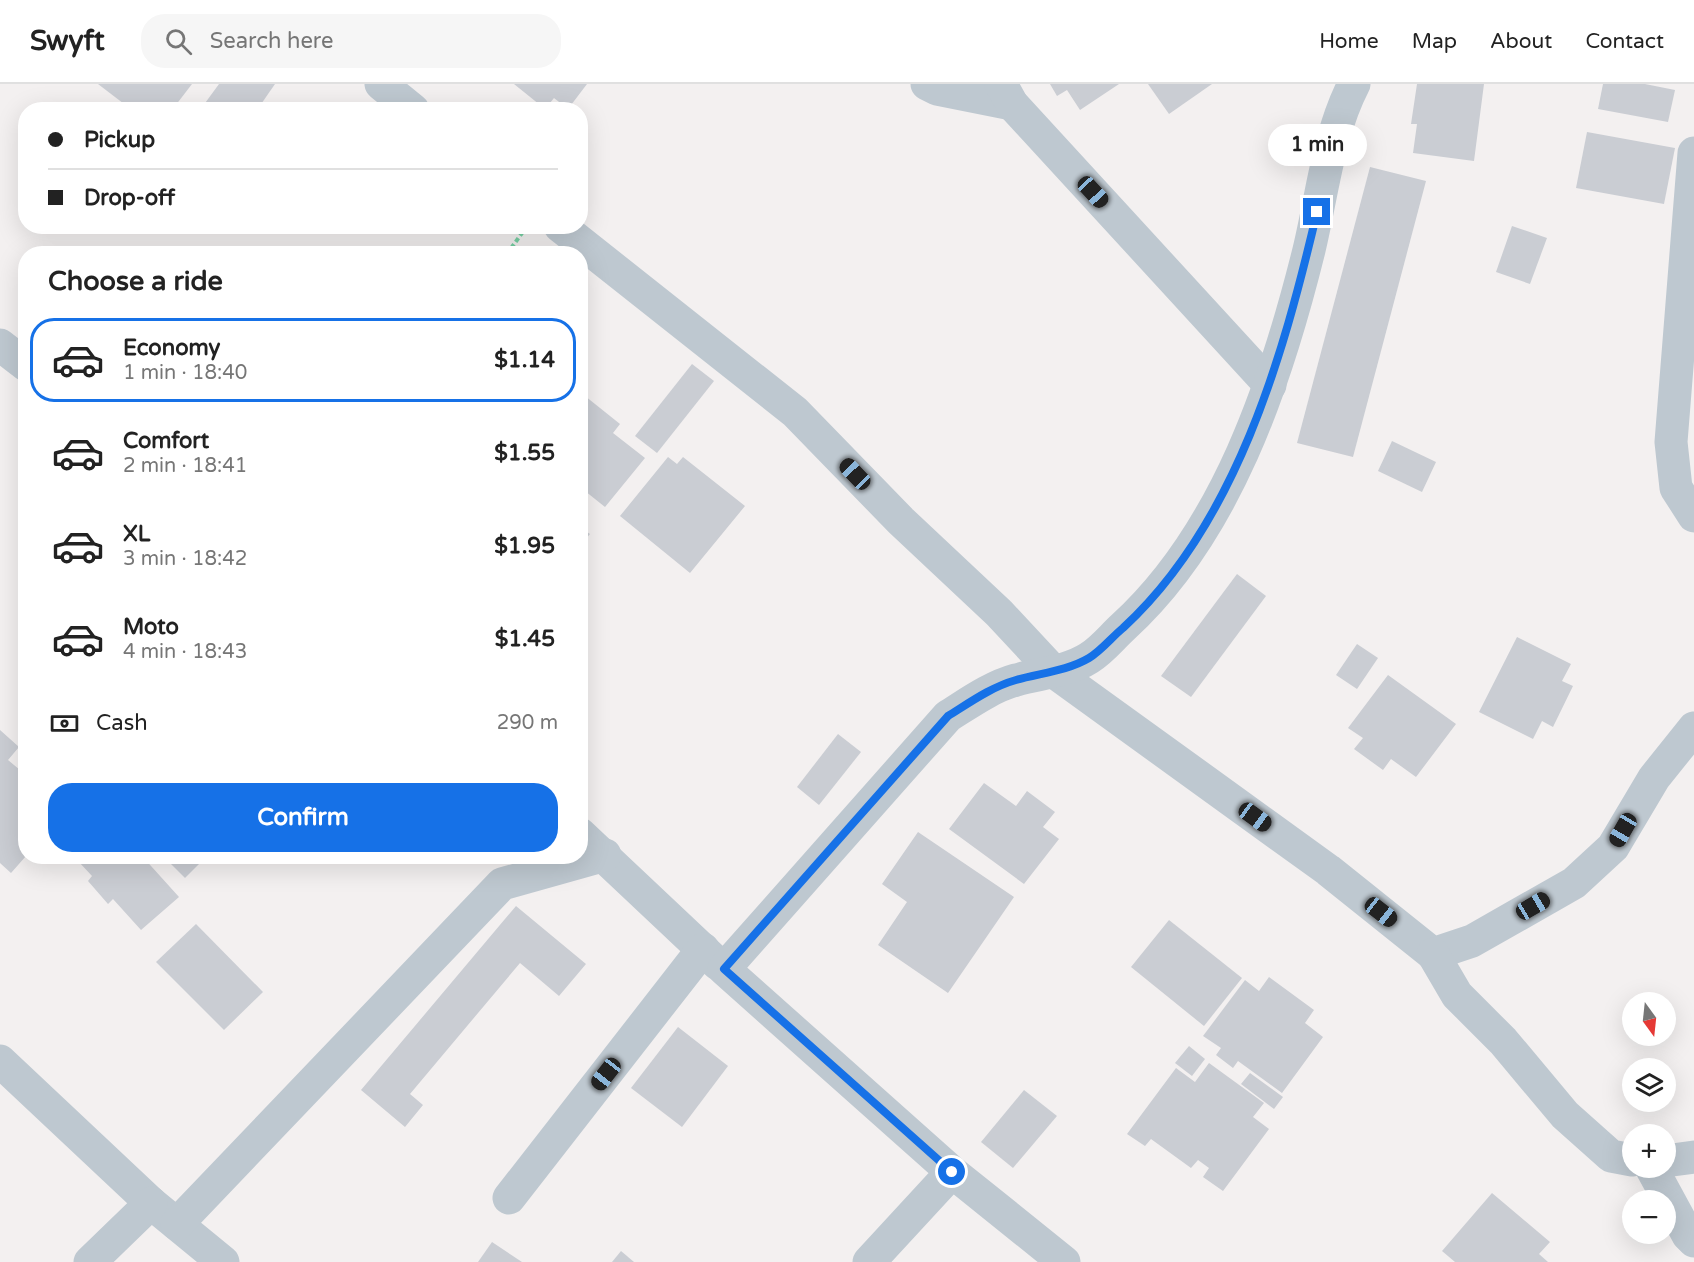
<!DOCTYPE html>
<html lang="en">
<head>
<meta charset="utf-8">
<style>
  :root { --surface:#fff; --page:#f6f6f6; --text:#222; --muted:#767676; --line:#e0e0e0; --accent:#1671e7 }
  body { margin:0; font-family:"Varela Round",sans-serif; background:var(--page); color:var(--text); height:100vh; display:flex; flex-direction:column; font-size:22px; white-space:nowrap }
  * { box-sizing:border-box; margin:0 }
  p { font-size:20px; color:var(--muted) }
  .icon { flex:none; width:33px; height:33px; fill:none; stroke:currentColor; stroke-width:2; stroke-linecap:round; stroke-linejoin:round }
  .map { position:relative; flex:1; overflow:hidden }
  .sheet { position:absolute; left:18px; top:162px; width:570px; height:618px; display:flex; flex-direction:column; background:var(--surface); border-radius:24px; box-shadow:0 6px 24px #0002 }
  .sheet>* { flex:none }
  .top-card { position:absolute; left:18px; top:18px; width:570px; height:132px; border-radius:24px; box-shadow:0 6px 24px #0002; display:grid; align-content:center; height:132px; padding:0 30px; background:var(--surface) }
  .needle { width:39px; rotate:165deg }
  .controls { position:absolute; left:1622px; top:908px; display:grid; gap:12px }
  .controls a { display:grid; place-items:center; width:54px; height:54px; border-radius:50%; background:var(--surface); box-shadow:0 6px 24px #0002; font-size:30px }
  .end { position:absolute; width:27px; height:27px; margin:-14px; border:8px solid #1671e7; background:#fff; box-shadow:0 0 0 3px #fff }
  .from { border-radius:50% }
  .bubble { position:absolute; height:42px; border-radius:21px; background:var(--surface); box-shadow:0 6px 24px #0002; font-size:20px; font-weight:700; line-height:42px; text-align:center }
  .car { position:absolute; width:18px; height:36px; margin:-18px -9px; border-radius:8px; box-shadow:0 0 4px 2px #0007; background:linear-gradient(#222 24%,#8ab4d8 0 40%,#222 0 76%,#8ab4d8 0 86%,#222 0) }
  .top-card b { display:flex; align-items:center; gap:21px; height:57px; font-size:22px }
  .top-card b+b { border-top:2px solid var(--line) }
  .top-card i { width:15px; height:15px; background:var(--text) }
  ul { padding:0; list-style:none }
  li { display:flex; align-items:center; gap:18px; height:84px; margin:0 12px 9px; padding:0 18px; border:3px solid transparent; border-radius:24px }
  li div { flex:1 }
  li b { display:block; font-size:22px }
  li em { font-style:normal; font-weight:700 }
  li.selected { border-color:var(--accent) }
  li>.icon { width:54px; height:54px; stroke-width:1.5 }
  h2 { padding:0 30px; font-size:27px; line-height:72px }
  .pay { display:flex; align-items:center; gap:15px; height:66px; padding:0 30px; font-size:22px }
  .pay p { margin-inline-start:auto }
  .primary-button { display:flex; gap:12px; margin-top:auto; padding:12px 30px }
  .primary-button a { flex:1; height:69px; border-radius:24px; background:var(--accent); color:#fff; font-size:24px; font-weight:700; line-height:69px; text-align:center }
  header { display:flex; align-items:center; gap:36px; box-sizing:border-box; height:84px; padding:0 30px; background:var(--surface); border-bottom:2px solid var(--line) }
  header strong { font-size:28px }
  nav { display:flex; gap:33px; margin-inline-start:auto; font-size:21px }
  .search { width:420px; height:54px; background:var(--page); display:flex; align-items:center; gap:15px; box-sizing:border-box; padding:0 21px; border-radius:24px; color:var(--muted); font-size:22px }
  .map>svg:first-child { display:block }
</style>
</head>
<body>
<header>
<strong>Swyft</strong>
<div class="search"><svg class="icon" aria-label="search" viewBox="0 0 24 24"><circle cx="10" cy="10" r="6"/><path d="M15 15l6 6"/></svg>Search here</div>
<nav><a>Home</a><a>Map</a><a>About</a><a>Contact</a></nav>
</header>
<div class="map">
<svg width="1694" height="1178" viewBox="0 0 1694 1178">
  <rect width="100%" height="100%" fill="#f3f0f0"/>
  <g fill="#cacdd3">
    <polygon points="98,0 192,0 172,26 132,26"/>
    <polygon points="219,0 275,0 257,26 200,26"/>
    <polygon points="514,0 587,0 568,25 554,14 545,25"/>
    <polygon points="1050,0 1119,0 1080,26 1067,6 1057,12"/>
    <polygon points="1148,0 1212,0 1169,30"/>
    <polygon points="1417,0 1484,0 1474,77 1413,69 1417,40 1411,40"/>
    <polygon points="1603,0 1645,0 1675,6 1668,38 1598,25"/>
    <polygon points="1587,48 1675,64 1664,120 1576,104"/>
    <polygon points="1370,83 1426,97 1353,373 1297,359"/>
    <polygon points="1512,142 1547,154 1530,200 1496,188"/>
    <polygon points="692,280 714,297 657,369 635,352"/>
    <polygon points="580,308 620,340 613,349 645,374 605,423 580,403"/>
    <polygon points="1392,357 1436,378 1422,408 1378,387"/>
    <polygon points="668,373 677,380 683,373 745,422 690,489 620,432"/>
    <polygon points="580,443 590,450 580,462"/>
    <polygon points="1237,490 1266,512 1191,613 1161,592"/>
    <polygon points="1517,553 1571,580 1562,597 1573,602 1553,643 1542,637 1533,655 1479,628"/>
    <polygon points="1357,560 1378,574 1357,605 1336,591"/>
    <polygon points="1388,591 1456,640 1416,693 1391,675 1383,686 1354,665 1363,654 1348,644"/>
    <polygon points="0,646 19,663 8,676 26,691 26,772 11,789 0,779"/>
    <polygon points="838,650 861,668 819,721 797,703"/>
    <polygon points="984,699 1016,722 1027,707 1055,728 1043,743 1059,755 1024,800 949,745"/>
    <polygon points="918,748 1014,813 948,909 878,861 907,818 882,800"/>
    <polygon points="85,772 142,772 179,813 141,846 113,815 108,820 88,797 92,792 79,778"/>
    <polygon points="163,772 207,772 185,794"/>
    <polygon points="516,822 586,880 559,912 520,879 410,1010 423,1021 405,1043 361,1006"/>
    <polygon points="1169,836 1242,894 1204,942 1131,883"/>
    <polygon points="196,840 263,908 224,946 156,878"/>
    <polygon points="1269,893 1314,926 1305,939 1323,953 1282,1009 1238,977 1233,984 1216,971 1221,964 1203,952 1245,896 1259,907"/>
    <polygon points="678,943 728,982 682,1043 631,1004"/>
    <polygon points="1189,962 1205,975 1192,992 1175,979"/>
    <polygon points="1209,979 1264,1019 1253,1033 1269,1045 1223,1107 1203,1093 1209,1084 1198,1076 1191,1084 1151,1055 1145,1062 1127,1050 1176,984 1195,998"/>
    <polygon points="1250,989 1283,1013 1274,1025 1241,1000"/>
    <polygon points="1024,1006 1057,1032 1013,1084 981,1058"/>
    <polygon points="1492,1109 1550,1158 1539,1170 1548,1178 1455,1178 1442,1167"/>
    <polygon points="492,1158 522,1178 478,1178"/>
    <polygon points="621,1167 634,1178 612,1178"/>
  </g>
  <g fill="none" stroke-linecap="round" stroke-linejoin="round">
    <polyline stroke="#76cfa3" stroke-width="4" stroke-dasharray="4.5 3" stroke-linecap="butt" points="507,170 527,142"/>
    <g stroke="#bec8d0" stroke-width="33">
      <polyline points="381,0 413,26"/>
      <polyline points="927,0 937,5 1012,20"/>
      <polyline points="1001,0 1012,20 1270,301"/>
      <polyline points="1694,69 1671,358 1676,404 1694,432"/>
      <polyline points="560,142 795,328 901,437 999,529 1054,588 1328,786 1433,870 1472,857 1574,799 1613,763 1654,694 1694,644"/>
      <polyline points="0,261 26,281"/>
      <polyline points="580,750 718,880"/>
      <polyline points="1433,870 1457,911 1503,957 1565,1031 1611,1072 1632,1076"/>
      <polyline points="0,977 151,1119 223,1178"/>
      <polyline points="1665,1077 1694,1073"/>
      <polyline points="1651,1083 1688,1151 1694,1157"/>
      <polyline points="952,1088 1064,1178"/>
      <polyline points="509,1114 703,865"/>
      <polyline points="177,1140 502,800 605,771"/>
      <polyline points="90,1178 151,1119"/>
      <path d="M 869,1178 L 952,1088 L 724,885 L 948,632 C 969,619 991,603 1016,596 C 1040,589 1067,588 1089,574 C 1102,566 1112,553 1123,543 C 1226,449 1276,299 1309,166 C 1322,112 1328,50 1354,0"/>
    </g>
  </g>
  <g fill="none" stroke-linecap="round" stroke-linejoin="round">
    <path stroke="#1671e7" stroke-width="8" d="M 952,1088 L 724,885 L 948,632 C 969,619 991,603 1016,596 C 1040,589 1067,587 1089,574 C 1101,567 1112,553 1123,544 C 1236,440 1283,273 1317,128"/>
  </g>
</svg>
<div class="controls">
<a><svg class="needle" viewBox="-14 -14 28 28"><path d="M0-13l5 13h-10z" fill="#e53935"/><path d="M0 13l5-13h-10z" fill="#767676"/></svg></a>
<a><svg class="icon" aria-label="layers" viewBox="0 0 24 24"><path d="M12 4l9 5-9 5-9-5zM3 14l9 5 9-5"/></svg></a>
<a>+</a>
<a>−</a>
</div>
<i class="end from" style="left:952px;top:1088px"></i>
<i class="end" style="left:1317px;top:128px"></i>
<div class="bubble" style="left:1268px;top:40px;width:99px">1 min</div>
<i class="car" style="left:1093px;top:108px;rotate:137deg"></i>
<i class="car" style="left:855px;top:390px;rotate:316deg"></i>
<i class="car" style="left:1255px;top:733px;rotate:126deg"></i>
<i class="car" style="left:1623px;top:746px;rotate:210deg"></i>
<i class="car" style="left:1533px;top:822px;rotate:60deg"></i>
<i class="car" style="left:1381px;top:828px;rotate:128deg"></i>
<i class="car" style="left:606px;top:990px;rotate:218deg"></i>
<div class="top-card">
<b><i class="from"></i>Pickup</b>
<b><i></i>Drop-off</b>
</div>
<section class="sheet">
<h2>Choose a ride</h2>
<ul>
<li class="selected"><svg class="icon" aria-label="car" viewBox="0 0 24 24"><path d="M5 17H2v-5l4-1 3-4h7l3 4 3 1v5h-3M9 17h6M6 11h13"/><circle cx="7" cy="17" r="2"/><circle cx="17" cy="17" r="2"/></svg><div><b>Economy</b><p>1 min · 18:40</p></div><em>$1.14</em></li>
<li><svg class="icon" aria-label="car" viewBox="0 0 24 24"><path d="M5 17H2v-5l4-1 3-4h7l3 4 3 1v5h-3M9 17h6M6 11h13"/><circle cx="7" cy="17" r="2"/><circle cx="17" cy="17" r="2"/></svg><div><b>Comfort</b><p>2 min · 18:41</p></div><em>$1.55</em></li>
<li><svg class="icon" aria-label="car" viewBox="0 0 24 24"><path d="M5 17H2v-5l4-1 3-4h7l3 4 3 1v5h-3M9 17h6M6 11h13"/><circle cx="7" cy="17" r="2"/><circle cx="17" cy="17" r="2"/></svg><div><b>XL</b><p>3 min · 18:42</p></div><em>$1.95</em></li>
<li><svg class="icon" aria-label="car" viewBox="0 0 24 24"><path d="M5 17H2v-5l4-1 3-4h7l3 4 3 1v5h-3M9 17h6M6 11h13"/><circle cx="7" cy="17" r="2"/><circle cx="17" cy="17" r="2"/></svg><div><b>Moto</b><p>4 min · 18:43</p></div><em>$1.45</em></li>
</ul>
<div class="pay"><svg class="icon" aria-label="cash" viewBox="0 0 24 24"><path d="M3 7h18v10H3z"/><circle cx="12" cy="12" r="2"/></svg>Cash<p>290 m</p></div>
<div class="primary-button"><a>Confirm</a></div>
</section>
</div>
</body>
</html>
